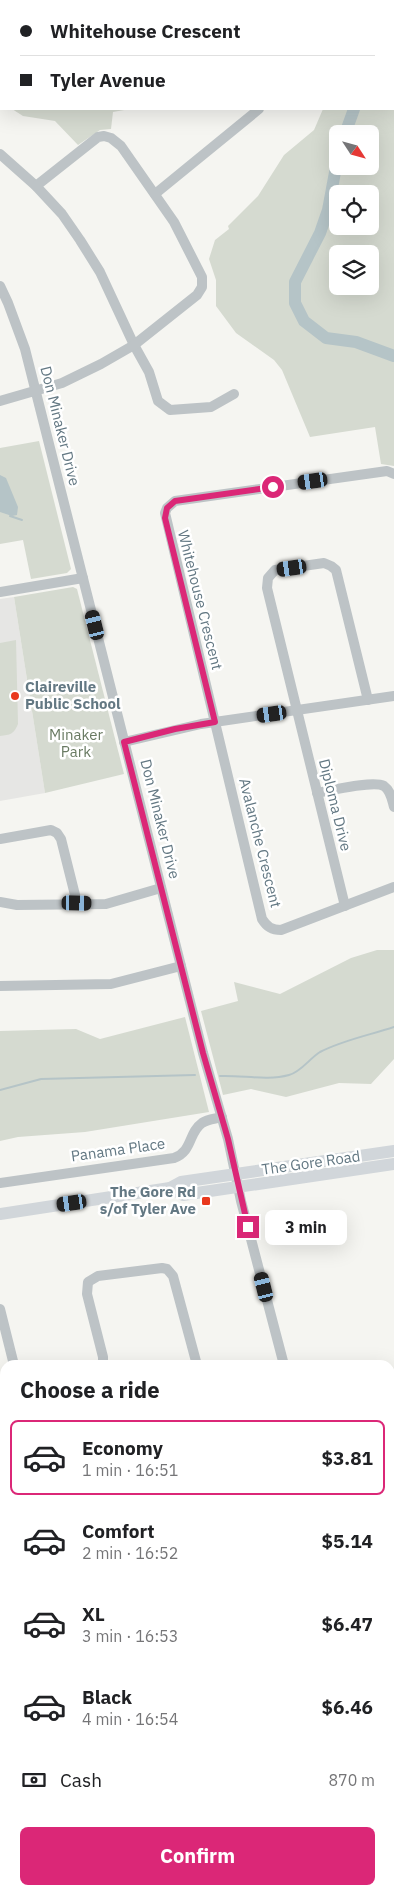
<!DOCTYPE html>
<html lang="en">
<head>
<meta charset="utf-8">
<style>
  :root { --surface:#fff; --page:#f6f6f6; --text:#202124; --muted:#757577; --line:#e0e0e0; --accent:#db2777 }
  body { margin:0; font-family:"IBM Plex Sans",sans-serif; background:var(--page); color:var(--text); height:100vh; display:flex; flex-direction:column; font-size:19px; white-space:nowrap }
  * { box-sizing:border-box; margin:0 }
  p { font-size:16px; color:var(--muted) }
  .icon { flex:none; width:28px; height:28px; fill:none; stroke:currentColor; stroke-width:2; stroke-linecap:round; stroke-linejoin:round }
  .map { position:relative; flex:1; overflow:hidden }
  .sheet { position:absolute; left:0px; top:1360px; width:395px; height:535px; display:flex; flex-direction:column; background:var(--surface); border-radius:15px 15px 0 0; box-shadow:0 5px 20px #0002 }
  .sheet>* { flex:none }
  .top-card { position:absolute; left:0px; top:0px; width:395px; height:110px; box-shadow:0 5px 20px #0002; display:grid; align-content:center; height:110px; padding:0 20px; background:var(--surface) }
  .needle { width:32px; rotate:126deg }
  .tools { position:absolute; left:329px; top:125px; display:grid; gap:10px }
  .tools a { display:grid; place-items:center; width:50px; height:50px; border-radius:8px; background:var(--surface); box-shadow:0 5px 20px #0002; font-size:25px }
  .end { position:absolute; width:22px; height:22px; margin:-11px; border:6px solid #db2777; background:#fff; box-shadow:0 0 0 2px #fff }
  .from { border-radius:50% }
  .bubble { position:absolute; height:35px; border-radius:8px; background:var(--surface); box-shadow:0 5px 20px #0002; font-size:16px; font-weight:800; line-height:35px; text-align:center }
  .car { position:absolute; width:15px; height:30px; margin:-15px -8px; border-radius:6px; box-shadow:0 0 4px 1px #0007; background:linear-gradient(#222 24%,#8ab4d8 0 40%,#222 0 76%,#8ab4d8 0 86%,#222 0) }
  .top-card b { display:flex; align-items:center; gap:18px; height:48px; font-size:19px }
  .top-card b+b { border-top:1px solid var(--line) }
  .top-card i { width:12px; height:12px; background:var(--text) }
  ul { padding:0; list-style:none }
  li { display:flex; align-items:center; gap:15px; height:75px; margin:0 10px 8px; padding:0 10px; border:2px solid transparent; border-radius:8px }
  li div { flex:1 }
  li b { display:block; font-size:19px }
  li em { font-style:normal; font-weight:800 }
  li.active { border-color:var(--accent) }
  li>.icon { width:45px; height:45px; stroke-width:1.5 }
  h2 { padding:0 20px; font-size:22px; line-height:60px }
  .pay { display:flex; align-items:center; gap:12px; height:55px; padding:0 20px; font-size:19px }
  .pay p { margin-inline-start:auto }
  .action { display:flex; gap:10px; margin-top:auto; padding:10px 20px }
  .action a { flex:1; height:58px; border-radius:8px; background:var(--accent); color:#fff; font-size:20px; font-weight:800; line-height:58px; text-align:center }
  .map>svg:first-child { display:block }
</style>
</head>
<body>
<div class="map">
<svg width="394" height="1895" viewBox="0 0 394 1895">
  <rect width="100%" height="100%" fill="#f5f5f1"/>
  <polygon fill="#e6e6e4" points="14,597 45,793 0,801 0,599"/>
  <g fill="#d5dad0" fill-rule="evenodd">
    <path d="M 0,0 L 394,0 L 394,466 L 381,464 L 375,427 L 310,437 L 282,370 L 274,360 L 236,333 L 216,306 L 216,280 L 209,259 L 215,240 L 229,229 L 228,226 L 258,196 L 284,155 L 314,130 L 323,109 L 394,109 L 394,1 L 1,1 L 1,102 ZM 338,134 L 370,134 L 370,166 L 338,166 ZM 338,194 L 370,194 L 370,226 L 338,226 ZM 338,254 L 370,254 L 370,286 L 338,286 Z"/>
    <polygon points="12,109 130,109 113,112 111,129 100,130 78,145 55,121 23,116"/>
    <polygon points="39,441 71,569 67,573 31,579 23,540 0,544 0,448"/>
    <polygon points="73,587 77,589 124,774 45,793 14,597"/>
    <path d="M 16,640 L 18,724 C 14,734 10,735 0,736 L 0,643 Z"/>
    <polygon points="377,950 394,950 394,1059 371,1084 339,1083 286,1097 251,1089 223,1095 201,1011 238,1001 234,982 280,994 351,958"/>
    <polygon points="185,1017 209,1112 85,1132 18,1137 0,1141 0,1031 76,1029 100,1039"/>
    <polygon points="394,1523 394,1650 390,1650 390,1524"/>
    <polygon points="0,1739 5,1742 5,1877 0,1875"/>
    <polygon points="70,1890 179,1890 179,1895 100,1895 92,1892"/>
  </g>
  <polygon fill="#b5c4c7" points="0,475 6,478 18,507 17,515 12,516 0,512"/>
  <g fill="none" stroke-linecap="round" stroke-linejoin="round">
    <g stroke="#b5c4c7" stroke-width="2">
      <polyline points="10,516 22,520"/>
      <path d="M 220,1076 C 243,1075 267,1081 289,1075 C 301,1072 310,1058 320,1052 C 343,1040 370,1035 394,1027"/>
      <polyline points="0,1090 41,1079 195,1075"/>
      <polyline points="390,1613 394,1616"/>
      <polyline points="0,1779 5,1779"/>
    </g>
    <g stroke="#b5c4c7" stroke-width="12">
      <polyline points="314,0 317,1"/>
      <polyline points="166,1 171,0"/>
      <polyline points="0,28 1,29"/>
      <polyline points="345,134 354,109"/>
      <polyline points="338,156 328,210 320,233 295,282 295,303 304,321 326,338 356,342 394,356"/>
    </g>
    <g stroke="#bdc3c6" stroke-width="10">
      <polyline points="0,154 36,186 62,214 80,240 100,272 134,345 149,372 158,401 170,410 211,407 234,394"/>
      <polyline points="155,194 259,109"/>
      <polyline points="0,286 8,303 25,349 203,1053 228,1139 241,1201 284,1365"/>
      <polyline points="0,401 62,383 101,364 134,345 197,295 202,287 202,277 174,222 121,146 111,138 104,136 98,137 36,186"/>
      <path d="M 394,474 L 387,471 L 175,501 L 167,508 L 165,513 L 262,919 C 267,927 272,930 281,930 L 394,887"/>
      <polyline points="0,592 83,578"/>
      <polyline points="124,742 201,724 394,696"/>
      <path d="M 317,793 C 330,791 373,780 384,786 C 391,791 392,800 394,807"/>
      <polyline points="0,839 51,830 57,833 61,839 77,903"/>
      <polyline points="0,902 17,905 106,904 161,888"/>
      <polyline points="345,906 267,588 268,578 275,570 324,563 331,566 336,570 368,700"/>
      <polyline points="0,986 111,984 181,966"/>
      <path d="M 0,1183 L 174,1158 C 193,1151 188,1133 202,1123 C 208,1119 215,1119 222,1117"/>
      <polyline points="0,1309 14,1365"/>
      <polyline points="103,1365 103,1357 87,1294 88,1282 98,1276 162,1268 167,1269 173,1276 197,1365"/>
      <polyline points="0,1527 5,1526"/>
      <polyline points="390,1755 394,1755"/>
      <polyline points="390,1873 392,1895"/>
      <polyline points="185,1895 186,1890"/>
      <polyline points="280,1895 281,1890"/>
    </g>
    <g stroke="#d1d6da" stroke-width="12">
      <polyline points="170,1188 183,1195 394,1164"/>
      <polyline points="0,1214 170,1188 181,1182 394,1151"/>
    </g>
  </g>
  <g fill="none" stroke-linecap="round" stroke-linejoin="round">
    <polyline stroke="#db2777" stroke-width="6" points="248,1227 228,1139 203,1053 124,742 175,729 215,722 165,518 167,508 175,501 273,487"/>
  </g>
  <g fill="#e9381d" stroke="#fff" stroke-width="2">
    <circle cx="15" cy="696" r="5"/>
    <rect x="201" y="1196" width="10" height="10" rx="2.5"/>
  </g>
  <g text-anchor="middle" stroke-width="5" stroke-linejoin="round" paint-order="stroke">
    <g font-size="15" fill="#637883" stroke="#fff">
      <text transform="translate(60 426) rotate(76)" y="5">Don Minaker Drive</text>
      <text transform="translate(200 600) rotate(76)" y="5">Whitehouse Crescent</text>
      <text transform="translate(335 805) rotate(76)" y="5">Diploma Drive</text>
      <text transform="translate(160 819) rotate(76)" y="5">Don Minaker Drive</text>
      <text transform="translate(260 843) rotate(76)" y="5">Avalanche Crescent</text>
      <text transform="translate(118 1150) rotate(-8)" y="5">Panama Place</text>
      <text transform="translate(311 1163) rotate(-8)" y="5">The Gore Road</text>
    </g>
    <g font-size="15" font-weight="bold" fill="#637883" stroke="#fff" text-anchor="start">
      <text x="25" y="692">Claireville<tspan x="25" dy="17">Public School</tspan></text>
      <text x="196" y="1197" text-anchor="end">The Gore Rd<tspan x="196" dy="17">s/of Tyler Ave</tspan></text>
    </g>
    <g font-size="15" fill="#697a62" stroke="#fff">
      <text x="76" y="740">Minaker<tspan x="76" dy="17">Park</tspan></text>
    </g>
  </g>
</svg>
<div class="tools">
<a><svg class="needle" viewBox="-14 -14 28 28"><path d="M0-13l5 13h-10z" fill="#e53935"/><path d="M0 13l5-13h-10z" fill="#757577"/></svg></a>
<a><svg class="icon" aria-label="locate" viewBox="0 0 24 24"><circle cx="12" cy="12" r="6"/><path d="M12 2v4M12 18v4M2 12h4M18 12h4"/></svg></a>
<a><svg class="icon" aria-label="layers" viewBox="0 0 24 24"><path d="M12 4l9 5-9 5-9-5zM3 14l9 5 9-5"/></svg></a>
</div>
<i class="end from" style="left:273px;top:487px"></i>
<i class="end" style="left:248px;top:1227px"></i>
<div class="bubble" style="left:265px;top:1210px;width:82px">3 min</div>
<i class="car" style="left:313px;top:481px;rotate:262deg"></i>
<i class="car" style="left:292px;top:568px;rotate:262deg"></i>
<i class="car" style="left:95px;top:625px;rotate:346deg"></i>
<i class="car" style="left:272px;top:714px;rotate:262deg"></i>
<i class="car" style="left:77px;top:903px;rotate:91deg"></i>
<i class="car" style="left:72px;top:1203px;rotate:262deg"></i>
<i class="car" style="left:264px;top:1287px;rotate:346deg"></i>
<div class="top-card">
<b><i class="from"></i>Whitehouse Crescent</b>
<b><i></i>Tyler Avenue</b>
</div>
<section class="sheet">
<h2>Choose a ride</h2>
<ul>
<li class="active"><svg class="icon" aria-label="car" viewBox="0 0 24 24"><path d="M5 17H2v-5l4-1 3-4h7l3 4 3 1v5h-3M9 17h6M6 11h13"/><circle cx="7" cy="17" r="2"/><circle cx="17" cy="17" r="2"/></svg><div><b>Economy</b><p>1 min · 16:51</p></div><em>$3.81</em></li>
<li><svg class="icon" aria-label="car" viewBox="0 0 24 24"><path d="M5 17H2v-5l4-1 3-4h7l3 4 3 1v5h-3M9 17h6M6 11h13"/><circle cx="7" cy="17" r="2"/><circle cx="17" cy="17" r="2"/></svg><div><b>Comfort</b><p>2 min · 16:52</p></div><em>$5.14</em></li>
<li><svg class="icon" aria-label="car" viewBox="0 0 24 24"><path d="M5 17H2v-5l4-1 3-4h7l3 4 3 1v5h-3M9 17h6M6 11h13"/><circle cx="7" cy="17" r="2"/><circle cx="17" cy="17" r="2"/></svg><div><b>XL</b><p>3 min · 16:53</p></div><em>$6.47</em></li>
<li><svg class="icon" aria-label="car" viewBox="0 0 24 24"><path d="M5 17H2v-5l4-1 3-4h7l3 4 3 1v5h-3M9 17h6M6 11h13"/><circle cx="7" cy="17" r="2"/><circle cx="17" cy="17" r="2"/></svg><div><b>Black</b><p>4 min · 16:54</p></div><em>$6.46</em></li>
</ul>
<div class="pay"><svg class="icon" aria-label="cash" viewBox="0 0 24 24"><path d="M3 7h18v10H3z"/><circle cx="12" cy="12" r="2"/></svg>Cash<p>870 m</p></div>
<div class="action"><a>Confirm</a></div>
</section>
</div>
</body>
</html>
